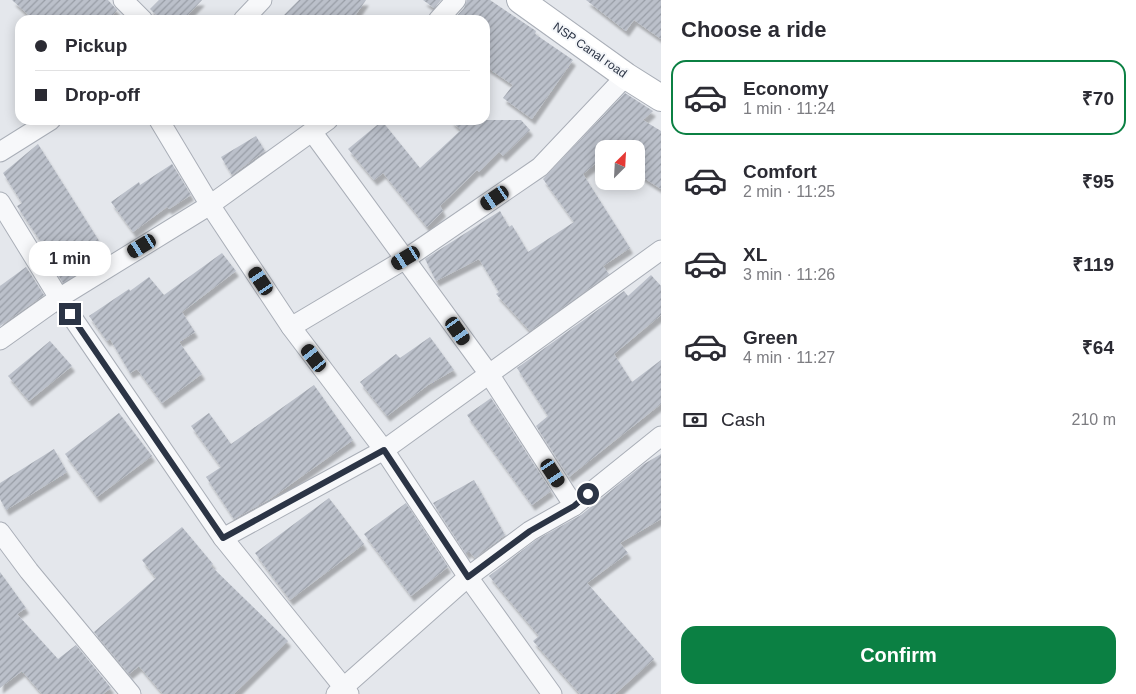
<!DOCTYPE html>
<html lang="en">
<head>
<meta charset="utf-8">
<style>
  :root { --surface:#fff; --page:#f7f7f7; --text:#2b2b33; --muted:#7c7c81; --line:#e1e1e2; --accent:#0b8043 }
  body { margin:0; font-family:Helvetica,sans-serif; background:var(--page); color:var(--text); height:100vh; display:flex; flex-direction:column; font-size:19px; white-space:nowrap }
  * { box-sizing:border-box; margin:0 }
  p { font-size:16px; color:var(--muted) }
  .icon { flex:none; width:28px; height:28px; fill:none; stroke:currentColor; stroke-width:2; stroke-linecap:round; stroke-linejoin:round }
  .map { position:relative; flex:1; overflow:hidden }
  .side { display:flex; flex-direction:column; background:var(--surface); width:475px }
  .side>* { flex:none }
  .hud { position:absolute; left:15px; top:15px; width:475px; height:110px; border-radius:15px; box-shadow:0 2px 12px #0003; display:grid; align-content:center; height:110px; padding:0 20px; background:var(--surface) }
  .needle { width:32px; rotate:24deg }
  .fabs { position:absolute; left:595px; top:140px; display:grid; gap:10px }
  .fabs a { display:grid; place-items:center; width:50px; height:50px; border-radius:10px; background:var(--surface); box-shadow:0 2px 12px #0003; font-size:25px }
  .end { position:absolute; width:22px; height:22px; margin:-11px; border:6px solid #2b3445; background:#fff; box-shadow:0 0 0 2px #fff }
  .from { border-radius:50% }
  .bubble { position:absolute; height:35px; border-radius:15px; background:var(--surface); box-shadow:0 2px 12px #0003; font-size:16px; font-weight:700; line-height:35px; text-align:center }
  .car { position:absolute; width:15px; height:30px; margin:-15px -8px; border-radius:6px; box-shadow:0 0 4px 1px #0007; background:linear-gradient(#222 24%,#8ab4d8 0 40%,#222 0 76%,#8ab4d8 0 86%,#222 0) }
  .hud b { display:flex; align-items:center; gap:18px; height:48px; font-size:19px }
  .hud b+b { border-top:1px solid var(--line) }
  .hud i { width:12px; height:12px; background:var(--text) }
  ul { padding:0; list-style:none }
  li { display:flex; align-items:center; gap:15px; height:75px; margin:0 10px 8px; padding:0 10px; border:2px solid transparent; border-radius:15px }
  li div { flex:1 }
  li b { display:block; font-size:19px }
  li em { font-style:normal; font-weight:700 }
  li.active { border-color:var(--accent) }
  li>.icon { width:45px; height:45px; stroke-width:1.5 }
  h2 { padding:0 20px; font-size:22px; line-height:60px }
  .pay { display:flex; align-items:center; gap:12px; height:55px; padding:0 20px; font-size:19px }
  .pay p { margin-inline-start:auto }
  .cta { display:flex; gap:10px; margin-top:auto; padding:10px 20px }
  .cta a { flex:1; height:58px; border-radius:15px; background:var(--accent); color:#fff; font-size:20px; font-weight:700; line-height:58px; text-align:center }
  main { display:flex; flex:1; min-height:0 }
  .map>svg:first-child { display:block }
</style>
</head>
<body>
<main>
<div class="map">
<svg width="661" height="694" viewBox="0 0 661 694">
  <defs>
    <pattern id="building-hatch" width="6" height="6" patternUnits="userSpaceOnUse" patternTransform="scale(1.25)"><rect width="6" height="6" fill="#bbc0ca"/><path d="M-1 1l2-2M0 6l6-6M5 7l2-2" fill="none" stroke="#989da6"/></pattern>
    <filter id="shadow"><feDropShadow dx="3" dy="5.5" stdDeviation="1" flood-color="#0004"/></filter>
  </defs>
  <rect width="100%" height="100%" fill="#e4e7ec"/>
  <g fill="url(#building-hatch)" filter="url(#shadow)">
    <polygon points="12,0 108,0 117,10 109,20 34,20"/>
    <polygon points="159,0 202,0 183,20 161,20 150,9"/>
    <polygon points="299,0 366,0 352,20 279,20"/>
    <polygon points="423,0 441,0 434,8"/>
    <polygon points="467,0 490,0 536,31 535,34 573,60 532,119 503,98 513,85 485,66 485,20 453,20 464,8"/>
    <polygon points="586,0 661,0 661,39 634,20 626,31"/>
    <polygon points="625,93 653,111 643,120 661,131 661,189 636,173 636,149 604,149 604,156 583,174 630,248 603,266 609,274 530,331 496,294 499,292 479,259 436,281 425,259 500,211 509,227 512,225 528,252 574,222 543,179"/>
    <polygon points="450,120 521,120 530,130 503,156 499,152 479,172 477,170 440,206 443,211 427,227 383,173 374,180 348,149 382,121 420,168 461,130"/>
    <polygon points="256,136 265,151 232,175 221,157"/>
    <polygon points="38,144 108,255 63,283 45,253 47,251 17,206 22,203 3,173"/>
    <polygon points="172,164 191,195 169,209 167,207 133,232 111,202 139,182 140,185"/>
    <polygon points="222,253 236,271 182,312 195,332 179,342 202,374 162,403 137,369 130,373 110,339 107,341 89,316 129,289 130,291 149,277 164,295"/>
    <polygon points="26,267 44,295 0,326 0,286"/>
    <polygon points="651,275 661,286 661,315 614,354 632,382 661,360 661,404 569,477 536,426 548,416 517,368 624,291 628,296"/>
    <polygon points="430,337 454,370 428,385 387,416 360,382 396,354 400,358"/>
    <polygon points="50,341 72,366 29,401 8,376"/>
    <polygon points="314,385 353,440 270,499 234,519 206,477 221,467 191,426 209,413 231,444"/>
    <polygon points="491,398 551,491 532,505 467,415"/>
    <polygon points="119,413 152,456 97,497 65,454"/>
    <polygon points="54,449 67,472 6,510 0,499 0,483"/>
    <polygon points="661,454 661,519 620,543 628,553 587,583 654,659 615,694 580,694 533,641 539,636 489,576 536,540 581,515 644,464"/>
    <polygon points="474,480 505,535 475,558 469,551 466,554 433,503"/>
    <polygon points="329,498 364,544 290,600 255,553"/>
    <polygon points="406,503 448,567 411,596 364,534"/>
    <polygon points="182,527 213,564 211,566 288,641 234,694 163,694 139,666 129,674 94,632 156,578 142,560"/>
    <polygon points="0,572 26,608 17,614 58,659 76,645 111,688 103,694 42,694 22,671 0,688"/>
  </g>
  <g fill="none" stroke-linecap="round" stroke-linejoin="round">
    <g stroke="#a9aeb7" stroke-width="21">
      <g id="street">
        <polyline points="123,0 143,20"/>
        <polyline points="243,20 262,0"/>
        <polyline points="438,20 456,0"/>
        <polyline points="159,120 210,205 291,327 384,450 468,577 552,694"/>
        <polyline points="313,133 489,374 574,506"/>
        <polyline points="0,152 51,120"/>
        <polyline points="0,202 59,298 223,538 349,694"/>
        <polyline points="291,327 407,258 540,167 626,76"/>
        <polyline points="0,340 59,298 210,205 328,120"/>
        <polyline points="0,532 29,571 131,694"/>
        <polyline points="223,538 384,450 661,250"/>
        <polyline points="336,694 468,577 530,531 574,506 661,436"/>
      </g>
    </g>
    <g stroke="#a9aeb7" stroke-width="28">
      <polyline id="secondary" points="520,0 626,76 661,98"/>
    </g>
    <use href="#street" stroke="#f7f8fa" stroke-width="19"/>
    <use href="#secondary" stroke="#fff" stroke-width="26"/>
  </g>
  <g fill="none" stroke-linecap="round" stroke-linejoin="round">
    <polyline stroke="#2b3445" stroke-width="6" points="70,314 223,538 384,450 468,577 530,531 574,506 588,494"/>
  </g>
  <g text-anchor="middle" stroke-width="4" stroke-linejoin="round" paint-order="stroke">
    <g font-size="12" fill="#2b3445" stroke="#f4f6f9">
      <text transform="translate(590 50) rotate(35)" y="4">NSP Canal road</text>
    </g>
  </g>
</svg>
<div class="fabs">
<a><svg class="needle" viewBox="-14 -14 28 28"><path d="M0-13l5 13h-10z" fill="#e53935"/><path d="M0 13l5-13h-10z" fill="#7c7c81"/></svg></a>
</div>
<i class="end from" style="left:588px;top:494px"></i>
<i class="end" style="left:70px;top:314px"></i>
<div class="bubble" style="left:29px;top:241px;width:82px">1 min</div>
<i class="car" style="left:495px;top:198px;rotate:236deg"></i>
<i class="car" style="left:142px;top:246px;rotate:239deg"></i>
<i class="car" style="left:406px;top:258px;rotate:239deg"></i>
<i class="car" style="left:261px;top:281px;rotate:326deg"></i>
<i class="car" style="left:458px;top:331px;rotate:145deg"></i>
<i class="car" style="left:314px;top:358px;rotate:323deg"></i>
<i class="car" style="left:553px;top:473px;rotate:147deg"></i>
<div class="hud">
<b><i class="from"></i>Pickup</b>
<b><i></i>Drop-off</b>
</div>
</div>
<section class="side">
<h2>Choose a ride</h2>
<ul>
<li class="active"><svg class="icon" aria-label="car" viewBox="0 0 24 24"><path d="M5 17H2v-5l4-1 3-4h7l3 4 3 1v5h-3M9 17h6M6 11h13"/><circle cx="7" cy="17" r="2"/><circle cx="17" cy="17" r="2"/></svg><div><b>Economy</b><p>1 min · 11:24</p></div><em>₹70</em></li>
<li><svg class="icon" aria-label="car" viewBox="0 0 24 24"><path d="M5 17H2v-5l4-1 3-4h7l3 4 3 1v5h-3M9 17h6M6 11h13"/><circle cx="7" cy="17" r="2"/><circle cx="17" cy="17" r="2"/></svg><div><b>Comfort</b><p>2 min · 11:25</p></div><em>₹95</em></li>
<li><svg class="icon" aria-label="car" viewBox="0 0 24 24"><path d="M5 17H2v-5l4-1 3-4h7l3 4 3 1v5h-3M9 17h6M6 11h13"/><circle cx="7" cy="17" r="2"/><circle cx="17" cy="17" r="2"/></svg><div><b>XL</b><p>3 min · 11:26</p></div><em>₹119</em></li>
<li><svg class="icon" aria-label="car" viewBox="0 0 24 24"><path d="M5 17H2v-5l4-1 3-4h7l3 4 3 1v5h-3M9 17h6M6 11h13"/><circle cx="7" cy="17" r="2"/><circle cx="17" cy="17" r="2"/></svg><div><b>Green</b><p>4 min · 11:27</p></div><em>₹64</em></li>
</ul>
<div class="pay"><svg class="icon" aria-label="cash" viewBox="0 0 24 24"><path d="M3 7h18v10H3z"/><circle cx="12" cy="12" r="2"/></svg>Cash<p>210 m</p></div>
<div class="cta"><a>Confirm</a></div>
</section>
</main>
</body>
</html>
